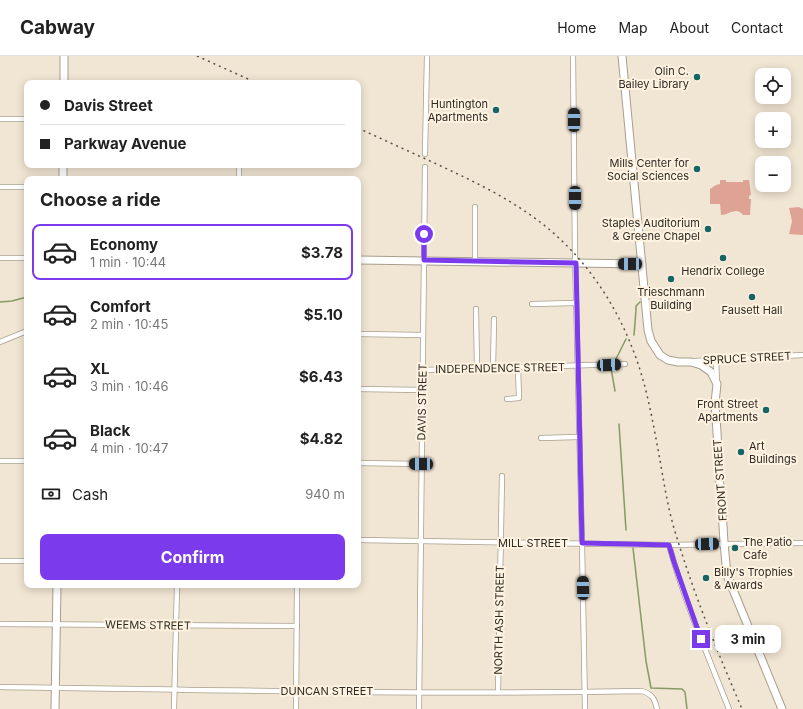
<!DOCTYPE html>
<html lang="en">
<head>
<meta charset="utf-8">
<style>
  :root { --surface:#fff; --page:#f2f2f2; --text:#222; --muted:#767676; --line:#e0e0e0; --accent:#7c3aed }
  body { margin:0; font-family:Inter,sans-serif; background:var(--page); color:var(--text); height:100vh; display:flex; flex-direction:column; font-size:15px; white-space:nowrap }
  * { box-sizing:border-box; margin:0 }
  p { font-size:13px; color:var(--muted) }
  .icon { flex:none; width:22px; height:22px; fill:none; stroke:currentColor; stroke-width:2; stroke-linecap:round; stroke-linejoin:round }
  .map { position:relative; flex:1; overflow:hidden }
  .sheet { position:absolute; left:24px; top:120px; width:337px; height:412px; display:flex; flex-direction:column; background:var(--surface); border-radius:8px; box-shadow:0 2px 10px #0003 }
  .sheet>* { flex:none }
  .hud { position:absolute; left:24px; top:24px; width:337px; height:88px; border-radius:8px; box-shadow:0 2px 10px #0003; display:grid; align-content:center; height:88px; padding:0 16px; background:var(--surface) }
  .controls { position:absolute; left:755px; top:12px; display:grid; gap:8px }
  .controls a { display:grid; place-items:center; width:36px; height:36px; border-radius:8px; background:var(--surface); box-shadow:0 2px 10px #0003; font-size:20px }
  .end { position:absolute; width:18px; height:18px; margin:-9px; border:5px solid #7c3aed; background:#fff; box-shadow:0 0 0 2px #fff }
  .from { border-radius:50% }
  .bubble { position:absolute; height:28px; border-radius:8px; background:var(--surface); box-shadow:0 2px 10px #0003; font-size:13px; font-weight:700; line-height:28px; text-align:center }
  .car { position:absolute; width:12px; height:24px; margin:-12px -6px; border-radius:5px; box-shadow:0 0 3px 1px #0007; background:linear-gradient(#222 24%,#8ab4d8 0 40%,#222 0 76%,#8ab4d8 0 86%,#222 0) }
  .hud b { display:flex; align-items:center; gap:14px; height:38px; font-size:15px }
  .hud b+b { border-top:1px solid var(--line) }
  .hud i { width:10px; height:10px; background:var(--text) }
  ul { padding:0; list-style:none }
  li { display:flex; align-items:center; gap:12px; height:56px; margin:0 8px 6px; padding:0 8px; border:2px solid transparent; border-radius:8px }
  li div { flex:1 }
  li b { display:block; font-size:15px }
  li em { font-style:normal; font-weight:700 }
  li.current { border-color:var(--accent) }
  li>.icon { width:36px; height:36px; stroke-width:1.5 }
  h2 { padding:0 16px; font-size:18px; line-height:48px }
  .pay { display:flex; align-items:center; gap:10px; height:44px; padding:0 16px; font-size:15px }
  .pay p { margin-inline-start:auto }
  .button { display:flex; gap:8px; margin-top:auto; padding:8px 16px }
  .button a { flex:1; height:46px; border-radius:8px; background:var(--accent); color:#fff; font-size:16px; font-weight:700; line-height:46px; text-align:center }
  header { display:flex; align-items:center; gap:24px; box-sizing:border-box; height:56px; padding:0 20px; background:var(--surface); border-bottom:1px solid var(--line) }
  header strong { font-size:19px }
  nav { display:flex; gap:22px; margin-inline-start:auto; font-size:14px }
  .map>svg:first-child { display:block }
</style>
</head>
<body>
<header>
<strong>Cabway</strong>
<nav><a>Home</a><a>Map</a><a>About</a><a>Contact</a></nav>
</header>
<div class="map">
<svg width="803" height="653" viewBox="0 0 803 653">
  <rect width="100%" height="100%" fill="#f1e5d3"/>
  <g fill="#dfa396">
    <path d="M 720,124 L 726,124 L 726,126 L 743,126 L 743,124 L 749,124 L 751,139 L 749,140 L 749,143 L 751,143 L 750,159 L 743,159 C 736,150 729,159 721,159 L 720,148 L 710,148 L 710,133 L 716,129 L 720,128 Z"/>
    <polygon points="789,152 799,151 803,153 803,179 789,178 792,165"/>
  </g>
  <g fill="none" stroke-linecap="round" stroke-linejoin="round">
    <g stroke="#869a66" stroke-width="1.5">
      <polyline points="0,246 12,245 27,241"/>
      <polyline points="634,279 636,254 636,250 640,246"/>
      <polyline points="615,305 626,283"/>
      <polyline points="611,312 615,335"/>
      <polyline points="619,368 626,474"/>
      <polyline points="633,492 646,605 651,632 682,633 685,636 687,653"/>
    </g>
    <g stroke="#a99e8d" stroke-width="6">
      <g id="street">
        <polyline points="573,0 575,199 582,487 585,653"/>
        <polyline points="0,63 27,63"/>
        <polyline points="425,98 427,0"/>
        <polyline points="239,109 239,123"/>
        <polyline points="0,131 27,131"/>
        <polyline points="0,202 27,202"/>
        <polyline points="475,205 475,151"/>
        <polyline points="532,248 576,247"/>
        <polyline points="476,253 477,313"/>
        <polyline points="358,278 423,279"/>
        <polyline points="0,286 27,275"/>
        <polyline points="716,304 717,326"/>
        <polyline points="694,305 803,299"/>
        <polyline points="493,312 494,263"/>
        <polyline points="423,314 625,308"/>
        <polyline points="358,333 422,334"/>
        <polyline points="507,343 519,342 518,312"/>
        <polyline points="541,382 579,381"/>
        <polyline points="0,405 27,405"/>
        <polyline points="358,407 421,408"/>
        <polyline points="358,484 669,489 803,487"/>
        <path d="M 669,489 C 684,544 708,600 729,653"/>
        <polyline points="0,505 27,505"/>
        <polyline points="0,568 297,570"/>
        <path d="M 0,631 C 214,634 428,639 642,635 C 652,638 655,643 657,653"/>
        <polyline points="498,636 502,420"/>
        <polyline points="174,653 177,529"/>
        <polyline points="296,653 297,529"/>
        <polyline points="419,653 425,111"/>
      </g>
    </g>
    <g stroke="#a99e8d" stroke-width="9">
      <g id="secondary">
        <polyline points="622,0 648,274 651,285 660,299 668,304 678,306 691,306 701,309 711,316 717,328 715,347 717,376 719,423 721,435 724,487 727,519 782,653"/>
        <polyline points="64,27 64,0"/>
        <polyline points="63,123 63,109"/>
        <polyline points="358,204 642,208"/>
        <polyline points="55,653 57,529"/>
      </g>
    </g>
    <use href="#street" stroke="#fff" stroke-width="4.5"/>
    <use href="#secondary" stroke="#fff" stroke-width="7"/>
    <g stroke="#585249" stroke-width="1.5" stroke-dasharray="2 4" stroke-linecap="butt">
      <polyline points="197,0 257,27"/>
      <path d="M 358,72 C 386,85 415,98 443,111 C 477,127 510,143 540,166 C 582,198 614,244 633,294 C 645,324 651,356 657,388 C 663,419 667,452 677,482 C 695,541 718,597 742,653"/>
    </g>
  </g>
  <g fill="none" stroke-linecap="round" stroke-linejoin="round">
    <polyline stroke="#7c3aed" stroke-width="5" points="424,178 424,204 576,207 582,487 669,489 674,506 701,583"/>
  </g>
  <g fill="#156466" stroke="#fef2e0" stroke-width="1.5">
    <circle cx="697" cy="21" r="4"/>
    <circle cx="496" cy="54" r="4"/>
    <circle cx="697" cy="113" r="4"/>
    <circle cx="708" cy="173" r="4"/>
    <circle cx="723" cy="202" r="4"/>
    <circle cx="671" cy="223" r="4"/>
    <circle cx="752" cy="241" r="4"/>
    <circle cx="766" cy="354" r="4"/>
    <circle cx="741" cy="396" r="4"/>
    <circle cx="735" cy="492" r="4"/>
    <circle cx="706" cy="522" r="4"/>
  </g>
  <g text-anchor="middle" stroke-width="4" stroke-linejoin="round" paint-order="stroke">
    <g font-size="11" fill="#2e2a23" stroke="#fef2e0" text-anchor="end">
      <text x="689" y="19">Olin C.<tspan x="689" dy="13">Bailey Library</tspan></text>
      <text x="488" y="52">Huntington<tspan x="488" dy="13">Apartments</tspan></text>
      <text x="689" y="111">Mills Center for<tspan x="689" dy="13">Social Sciences</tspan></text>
      <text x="700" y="171">Staples Auditorium<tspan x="700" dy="13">&amp; Greene Chapel</tspan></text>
      <text x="723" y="219" text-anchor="middle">Hendrix College</text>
      <text x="671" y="240" text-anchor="middle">Trieschmann<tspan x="671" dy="13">Building</tspan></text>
      <text x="752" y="258" text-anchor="middle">Fausett Hall</text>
      <text x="758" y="352">Front Street<tspan x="758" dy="13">Apartments</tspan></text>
      <text x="749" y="394" text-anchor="start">Art<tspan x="749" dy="13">Buildings</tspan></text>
      <text x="743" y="490" text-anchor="start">The Patio<tspan x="743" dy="13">Cafe</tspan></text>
      <text x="714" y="520" text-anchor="start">Billy's Trophies<tspan x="714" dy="13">&amp; Awards</tspan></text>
    </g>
    <g font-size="11" fill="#2e2a23" stroke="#fef2e0">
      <text transform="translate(747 302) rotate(-3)" y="4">SPRUCE STREET</text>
      <text transform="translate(500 312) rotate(-1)" y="4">INDEPENDENCE STREET</text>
      <text transform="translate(422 346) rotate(-89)" y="4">DAVIS STREET</text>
      <text transform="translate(720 424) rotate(-94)" y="4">FRONT STREET</text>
      <text x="533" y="491">MILL STREET</text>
      <text transform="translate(499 564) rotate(-89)" y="4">NORTH ASH STREET</text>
      <text transform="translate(148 569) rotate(1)" y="4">WEEMS STREET</text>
      <text x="327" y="639">DUNCAN STREET</text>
    </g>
  </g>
</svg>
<div class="controls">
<a><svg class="icon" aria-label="locate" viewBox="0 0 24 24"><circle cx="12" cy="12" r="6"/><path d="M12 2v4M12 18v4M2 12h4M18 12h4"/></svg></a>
<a>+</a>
<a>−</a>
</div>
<i class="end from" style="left:424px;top:178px"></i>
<i class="end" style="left:701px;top:583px"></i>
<div class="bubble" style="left:715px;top:569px;width:66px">3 min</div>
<i class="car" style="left:574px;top:64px;rotate:0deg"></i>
<i class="car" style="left:575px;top:142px;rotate:180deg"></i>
<i class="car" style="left:630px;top:208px;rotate:270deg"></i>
<i class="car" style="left:609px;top:309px;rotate:87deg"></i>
<i class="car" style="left:421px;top:408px;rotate:271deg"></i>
<i class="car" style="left:707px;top:488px;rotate:88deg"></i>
<i class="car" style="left:583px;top:532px;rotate:359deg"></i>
<div class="hud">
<b><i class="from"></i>Davis Street</b>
<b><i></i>Parkway Avenue</b>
</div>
<section class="sheet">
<h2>Choose a ride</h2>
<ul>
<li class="current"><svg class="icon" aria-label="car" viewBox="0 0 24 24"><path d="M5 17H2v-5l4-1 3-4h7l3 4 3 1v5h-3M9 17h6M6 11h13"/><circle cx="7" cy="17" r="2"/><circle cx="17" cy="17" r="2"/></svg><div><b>Economy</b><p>1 min · 10:44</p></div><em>$3.78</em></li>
<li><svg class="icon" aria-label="car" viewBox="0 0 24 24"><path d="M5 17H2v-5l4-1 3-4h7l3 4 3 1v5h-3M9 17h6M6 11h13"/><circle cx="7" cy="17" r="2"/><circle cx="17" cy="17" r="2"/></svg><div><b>Comfort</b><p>2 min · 10:45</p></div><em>$5.10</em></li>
<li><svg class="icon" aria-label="car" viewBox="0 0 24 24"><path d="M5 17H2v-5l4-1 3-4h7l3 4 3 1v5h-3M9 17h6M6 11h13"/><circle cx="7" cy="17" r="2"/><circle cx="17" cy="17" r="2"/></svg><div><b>XL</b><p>3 min · 10:46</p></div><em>$6.43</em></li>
<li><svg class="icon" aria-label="car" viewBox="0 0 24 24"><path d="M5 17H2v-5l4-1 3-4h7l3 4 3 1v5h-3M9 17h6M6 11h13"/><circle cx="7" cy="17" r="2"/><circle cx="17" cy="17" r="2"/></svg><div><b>Black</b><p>4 min · 10:47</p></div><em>$4.82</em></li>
</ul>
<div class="pay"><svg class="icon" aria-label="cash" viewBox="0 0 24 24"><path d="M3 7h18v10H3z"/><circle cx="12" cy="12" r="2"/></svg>Cash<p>940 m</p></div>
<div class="button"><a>Confirm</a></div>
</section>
</div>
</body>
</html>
